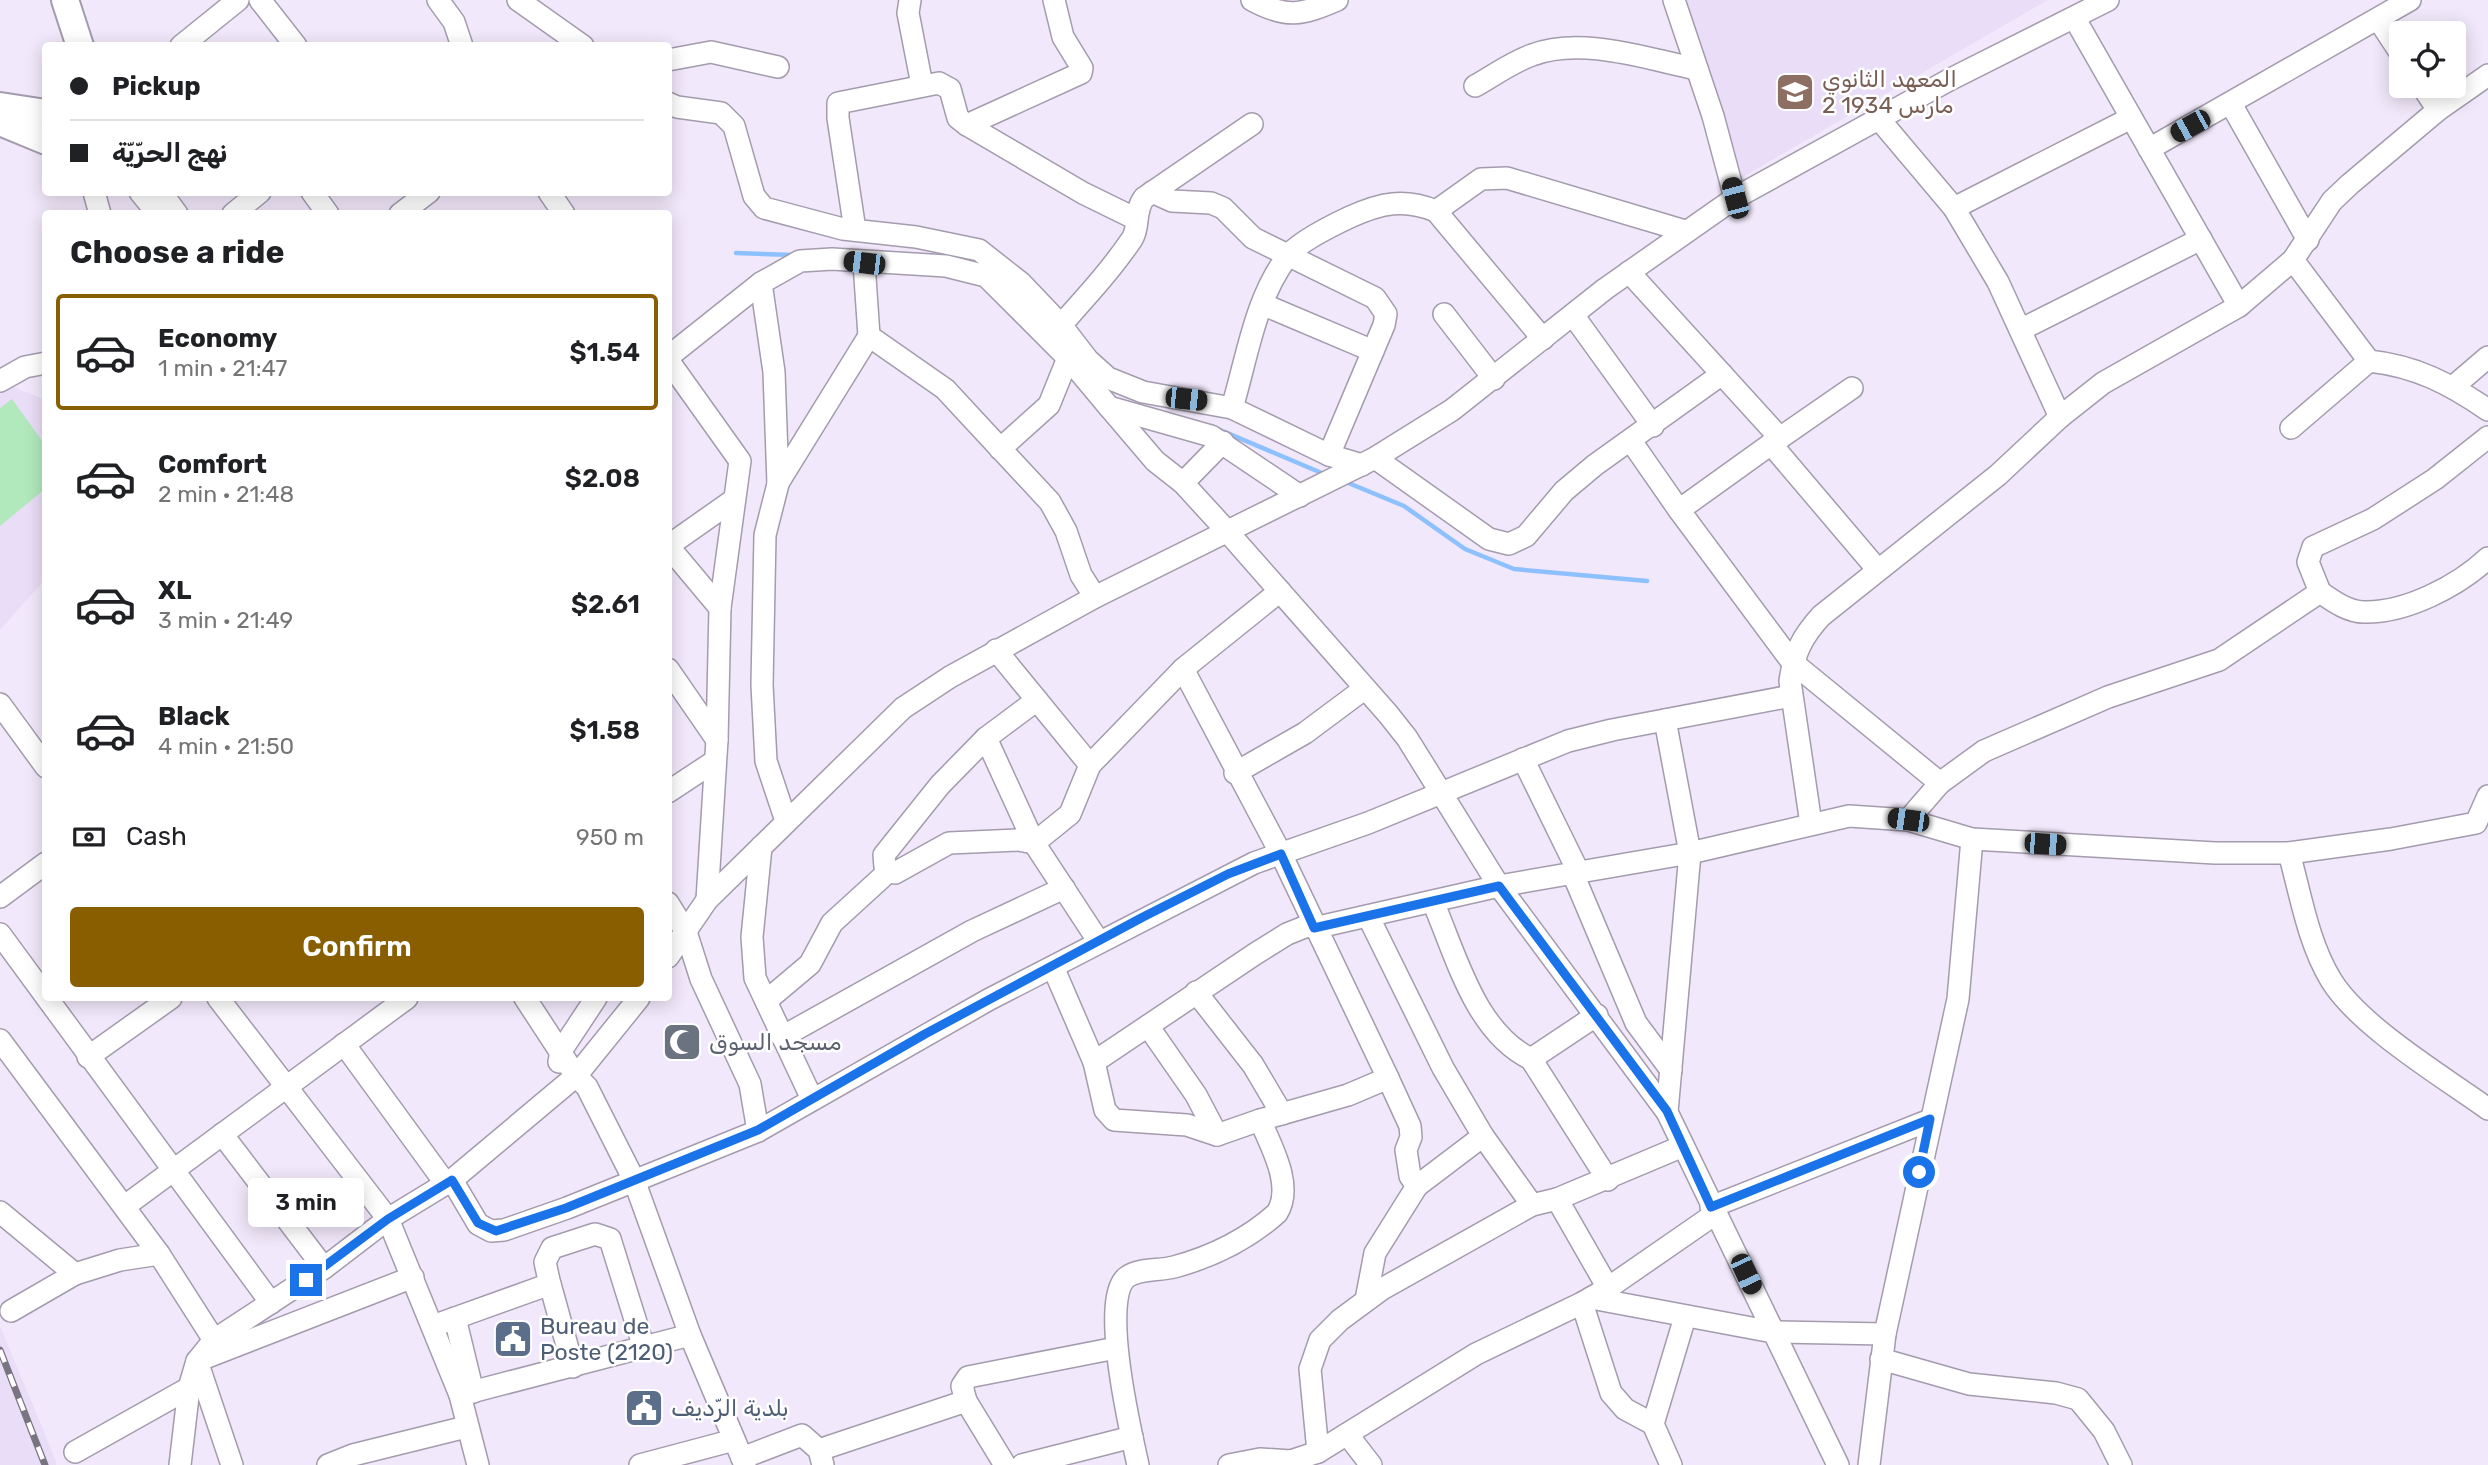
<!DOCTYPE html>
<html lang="en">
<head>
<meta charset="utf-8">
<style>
  :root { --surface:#fff; --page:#f6f6f6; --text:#202124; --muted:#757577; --line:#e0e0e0; --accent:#885e00 }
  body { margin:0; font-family:Rubik,Vazirmatn,sans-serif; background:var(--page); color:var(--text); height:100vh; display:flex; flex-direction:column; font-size:26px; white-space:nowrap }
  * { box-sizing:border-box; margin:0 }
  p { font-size:23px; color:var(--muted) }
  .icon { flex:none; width:38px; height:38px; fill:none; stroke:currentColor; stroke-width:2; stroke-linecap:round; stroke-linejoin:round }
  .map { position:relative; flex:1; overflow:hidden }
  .details { position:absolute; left:42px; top:210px; width:630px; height:791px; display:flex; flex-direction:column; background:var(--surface); border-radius:7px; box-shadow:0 4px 18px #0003 }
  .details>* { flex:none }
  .banner { position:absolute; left:42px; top:42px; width:630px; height:154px; border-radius:7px; box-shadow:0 4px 18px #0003; display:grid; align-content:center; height:154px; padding:0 28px; background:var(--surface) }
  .tools { position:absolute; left:2389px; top:21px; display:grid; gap:14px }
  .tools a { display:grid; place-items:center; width:77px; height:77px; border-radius:7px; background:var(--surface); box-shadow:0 4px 18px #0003; font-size:35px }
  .end { position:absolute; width:32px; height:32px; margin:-16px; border:9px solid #1a73e8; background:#fff; box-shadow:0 0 0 4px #fff }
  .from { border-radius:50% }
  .bubble { position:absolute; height:49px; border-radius:7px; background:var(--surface); box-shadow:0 4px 18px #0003; font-size:23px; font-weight:600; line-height:49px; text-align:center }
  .car { position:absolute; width:21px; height:42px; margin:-21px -10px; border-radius:9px; box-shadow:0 0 5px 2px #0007; background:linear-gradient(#222 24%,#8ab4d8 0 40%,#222 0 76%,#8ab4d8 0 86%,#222 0) }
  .banner b { display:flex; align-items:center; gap:24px; height:66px; font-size:26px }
  .banner b+b { border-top:2px solid var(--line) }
  .banner i { width:18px; height:18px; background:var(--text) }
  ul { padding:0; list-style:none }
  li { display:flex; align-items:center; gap:21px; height:116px; margin:0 14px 10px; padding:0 14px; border:4px solid transparent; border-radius:7px }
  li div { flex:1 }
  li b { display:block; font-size:26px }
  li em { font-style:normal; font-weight:600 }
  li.on { border-color:var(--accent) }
  li>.icon { width:63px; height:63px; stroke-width:1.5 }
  h2 { padding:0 28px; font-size:32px; line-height:84px }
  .pay { display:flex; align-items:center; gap:18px; height:77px; padding:0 28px; font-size:26px }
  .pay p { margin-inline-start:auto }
  .button { display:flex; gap:14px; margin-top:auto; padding:14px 28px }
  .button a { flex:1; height:80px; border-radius:7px; background:var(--accent); color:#fff; font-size:28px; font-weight:600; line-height:80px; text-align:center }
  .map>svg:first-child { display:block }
</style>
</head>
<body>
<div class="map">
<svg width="2488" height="1465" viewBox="0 0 2488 1465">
  <rect width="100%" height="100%" fill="#f2e8fb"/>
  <g fill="#eaddf7">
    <polygon points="1672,0 2048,0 1739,179"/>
    <polygon points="11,386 45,400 46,578 0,630 0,394"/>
    <polygon points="0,1326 56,1461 56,1465 0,1465"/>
  </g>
  <polygon fill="#b1e9bc" points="12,399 45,445 45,489 0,526 0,408"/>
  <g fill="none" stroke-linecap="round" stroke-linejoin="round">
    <g stroke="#8dc0fe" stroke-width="4.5">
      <polyline points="736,253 793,255"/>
      <polyline points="1213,427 1324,474"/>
      <polyline points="1346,482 1404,506 1465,549 1514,569 1647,581"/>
    </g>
    <g stroke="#a49bad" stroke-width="24">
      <g id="minor">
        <polyline points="260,0 296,46"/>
        <polyline points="438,0 454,22 462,46"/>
        <polyline points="518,0 583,46"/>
        <polyline points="910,0 908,13 922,85"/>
        <path d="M 1252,0 C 1287,19 1302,15 1337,0"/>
        <polyline points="1674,0 1713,116 1735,198"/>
        <polyline points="2075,19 2239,306"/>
        <polyline points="2378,19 2401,54"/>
        <polyline points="181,46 238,0"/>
        <polyline points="668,60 711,52 778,67"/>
        <path d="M 1475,86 C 1493,76 1512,62 1532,55 C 1582,36 1647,59 1697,69"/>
        <polyline points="2422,86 2438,110"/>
        <polyline points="668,103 677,107 721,113 734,126 754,196 764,208 843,229 916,237 979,250 1021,283 1061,325 1088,360 1108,378 1143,392 1232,408 1329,455 1362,465"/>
        <polyline points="2231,104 2308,240"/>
        <polyline points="967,125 1081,73 1082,68 1063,37 1054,0"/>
        <polyline points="2149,149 2410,0"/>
        <polyline points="94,192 100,214"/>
        <polyline points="140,192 158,214"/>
        <polyline points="161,192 177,214"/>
        <polyline points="312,192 328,214"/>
        <polyline points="549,192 564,214"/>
        <polyline points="1152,192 1172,201 1211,203 1223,208 1253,238 1375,298 1386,314 1384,325 1329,455"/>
        <polyline points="1954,208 2131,118"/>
        <polyline points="1436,211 1543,339"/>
        <polyline points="233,214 260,192"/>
        <polyline points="400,214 429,192"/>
        <polyline points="855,230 838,118 838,103 939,83 950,89 958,118 967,125 1083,193 1136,219"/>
        <polyline points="2293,260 2332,201 2350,184 2438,110 2488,75"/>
        <polyline points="864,263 869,336"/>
        <polyline points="1629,272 1780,438 1771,444 1878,570"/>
        <polyline points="1262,304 1373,351"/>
        <polyline points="1444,314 1494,379"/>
        <polyline points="1573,315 1653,426"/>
        <path d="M 1061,325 C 1086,297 1111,270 1132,239 C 1140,226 1134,211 1144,198 L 1252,124"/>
        <polyline points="2022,329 2201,239"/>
        <polyline points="668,357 761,283"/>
        <polyline points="668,360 740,461 720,608 717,740 707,900"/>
        <polyline points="0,381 25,367 46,363"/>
        <polyline points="2454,386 2488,357"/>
        <polyline points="1109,407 1155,461 1183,483 1226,530 1388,714 1407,738 1499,886 1667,1112"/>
        <path d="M 1232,408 C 1247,358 1255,299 1287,257 C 1297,243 1333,225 1350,217 C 1381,203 1404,198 1436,211 L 1481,179 L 1507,178 L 1685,231"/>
        <path d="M 2060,417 L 2103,383 L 2239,306 L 2293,260 L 2369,361 C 2416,366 2450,384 2488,410"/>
        <polyline points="2291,428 2369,361"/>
        <polyline points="1780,438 1852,388"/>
        <polyline points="1631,441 1679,510"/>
        <polyline points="1771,444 1679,510 1792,662 1940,783"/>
        <polyline points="1000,449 1049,405 1068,358"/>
        <polyline points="1375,458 1489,539 1509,544 1526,536 1564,491 1595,465 1722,374"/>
        <polyline points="778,483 869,336 945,389 1050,502 1066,531 1081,575 1095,597"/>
        <polyline points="1183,483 1223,442"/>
        <polyline points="2320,592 2308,562 2313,547 2373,519 2435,479 2488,437"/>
        <polyline points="720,608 668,546 732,501"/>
        <polyline points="996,650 1090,765 1183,669 1280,591"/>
        <polyline points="668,669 717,740"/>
        <polyline points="1183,669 1281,854 1388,1078"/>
        <polyline points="1037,700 986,738 940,785 884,855 885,867 895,873 949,843 1018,840 1034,843 1070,814 1090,765"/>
        <polyline points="0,704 46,767"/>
        <polyline points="1665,720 1690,853 1667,1112 1838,1465"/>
        <polyline points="986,738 1034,843 1099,942"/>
        <polyline points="1523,759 1579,873"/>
        <polyline points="1235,773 1305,733 1364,689"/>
        <polyline points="668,792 715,761"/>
        <path d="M 1908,820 L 1940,783 L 1984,751 L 2108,697 L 2219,660 L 2320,592 C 2333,601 2348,612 2364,612 C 2406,613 2458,586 2488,558"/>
        <polyline points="786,821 766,761 762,685 765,535 778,484 774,372 761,283 800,261 832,259 946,266 986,276 1068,358 1109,407 1211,436 1300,496"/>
        <path d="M 1811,824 L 1790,681 C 1794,653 1802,637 1821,616 L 1998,475 L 2060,417 L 1998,282 L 1954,208 L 1879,119"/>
        <polyline points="761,847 752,937 755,978 812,1099"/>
        <path d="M 2289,853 C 2301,896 2308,942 2331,980 C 2359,1026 2442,1076 2488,1109"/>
        <polyline points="1573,874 1636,1023 1671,1070"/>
        <polyline points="0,897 46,863"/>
        <path d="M 1433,902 C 1456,955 1475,1032 1531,1059 L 1608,1180"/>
        <polyline points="668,903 686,932 701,979 750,1084 758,1131"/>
        <polyline points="1368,916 1443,1068 1483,1136"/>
        <polyline points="1314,928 1499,886 1690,853 1849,816 1908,820 1972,839 2215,853 2289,853 2391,839 2476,823 2488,796"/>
        <polyline points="0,934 271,1303"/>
        <polyline points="668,957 707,900 903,708 950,677 1095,597 1375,458 1452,410 1605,289 1735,198 1949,80 2108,0"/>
        <polyline points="1053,967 1094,1062 1105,1110 1114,1120 1187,1125 1217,1135 1260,1120"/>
        <polyline points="1196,992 1253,1065 1282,1114"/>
        <polyline points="218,998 388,1219 460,1395 478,1465"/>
        <polyline points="525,998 576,1076 587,1087 634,1180 690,1335 745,1465"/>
        <polyline points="766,1001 810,964 832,923 889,871"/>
        <polyline points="1148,1026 1196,1095 1217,1135"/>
        <polyline points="782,1037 972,931 1064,888"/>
        <polyline points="0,1040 159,1254 214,1340"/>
        <polyline points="344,1044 446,1184"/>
        <polyline points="88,1057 171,998"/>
        <polyline points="1531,1059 1597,1015"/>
        <polyline points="559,1062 561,1051 596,998"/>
        <polyline points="1094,1062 1255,954 1287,934 1312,924"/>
        <polyline points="222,1134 324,1268"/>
        <polyline points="452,1180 478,1224 491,1231 504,1230 567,1208 758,1131 988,1000 1254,863 1368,823 1568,741 1612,730 1791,696"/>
        <polyline points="1557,1199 1683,1146"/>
        <polyline points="125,1206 407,998"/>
        <polyline points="1711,1207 1930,1120"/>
        <polyline points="0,1212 75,1274 120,1260 159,1254"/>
        <polyline points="550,1285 545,1262 552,1248 595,1234 610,1239 644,1348"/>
        <polyline points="1591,1298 1773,1332 1885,1334"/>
        <polyline points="1366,1300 1375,1253 1417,1186"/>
        <polyline points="1582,1303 1611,1393 1625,1409 1653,1424"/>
        <polyline points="11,1311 75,1274"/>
        <polyline points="455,1318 473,1392"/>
        <polyline points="433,1326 550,1284 573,1367"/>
        <polyline points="1881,1359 1969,1384 2056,1393 2078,1399 2104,1431 2121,1465"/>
        <polyline points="460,1395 690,1335"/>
        <polyline points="966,1401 1005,1465"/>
        <polyline points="1347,1434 1371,1465"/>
        <polyline points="819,1450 966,1401 962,1386 968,1377 1116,1348"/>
        <polyline points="75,1452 189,1388"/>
        <polyline points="1318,1452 1310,1369 1320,1340 1340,1320 1382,1289 1532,1205"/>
        <polyline points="742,1458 802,1435 819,1450 823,1465"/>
        <polyline points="180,1465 189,1388 197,1361 214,1340 324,1268 388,1219 452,1180 576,1076 639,998"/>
        <polyline points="232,1465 197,1361 413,1277"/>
        <polyline points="328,1465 353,1455 466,1427"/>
        <polyline points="640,1465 734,1440"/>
        <polyline points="1022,1465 1132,1437"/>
        <path d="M 1138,1465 C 1131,1433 1099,1298 1127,1277 C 1139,1268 1159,1271 1174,1267 C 1211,1257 1248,1239 1277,1213 C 1294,1186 1271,1146 1260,1120 L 1348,1095 L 1388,1078 L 1410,1126 L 1411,1137 L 1406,1150 L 1410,1176 L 1417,1186 L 1483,1136 L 1532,1205 L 1557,1199 L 1608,1288 L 1715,1214"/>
        <polyline points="1229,1465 1260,1459 1291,1461"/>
        <polyline points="1287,1465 1291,1461 1318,1452 1476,1354 1582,1303 1608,1288"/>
        <polyline points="1671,1465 1653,1424 1685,1317"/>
        <polyline points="1869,1465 1885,1334 1958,999 1972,839"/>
      </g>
    </g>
    <g stroke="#a49bad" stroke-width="30">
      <g id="major">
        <polyline points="65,0 80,46"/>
        <polyline points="0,106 46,113"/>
        <polyline points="0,122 46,141"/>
      </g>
    </g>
    <use href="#minor" stroke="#fff" stroke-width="21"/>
    <use href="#major" stroke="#fff" stroke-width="26"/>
    <g stroke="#7a7480" stroke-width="7">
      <polyline id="rail" points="0,1350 45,1465"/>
    </g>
    <use href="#rail" stroke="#fff" stroke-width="4.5" stroke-dasharray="13" stroke-linecap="butt"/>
  </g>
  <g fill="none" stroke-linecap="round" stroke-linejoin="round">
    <polyline stroke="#1a73e8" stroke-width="9" points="306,1280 388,1219 452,1180 478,1223 496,1231 566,1208 758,1130 925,1034 1143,917 1228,874 1281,854 1314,928 1499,886 1667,1111 1711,1207 1930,1119 1919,1172"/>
  </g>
  <defs>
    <g id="school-square" transform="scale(2.0125)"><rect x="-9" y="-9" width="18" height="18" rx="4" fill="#8d6e63" stroke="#fff"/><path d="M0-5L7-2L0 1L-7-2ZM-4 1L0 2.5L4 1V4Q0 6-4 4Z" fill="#fff"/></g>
    <g id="mosque-square" transform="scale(2.0125)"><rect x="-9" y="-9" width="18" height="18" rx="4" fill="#6b7280" stroke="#fff"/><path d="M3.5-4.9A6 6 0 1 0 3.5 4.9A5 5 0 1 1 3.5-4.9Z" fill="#fff"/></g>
    <g id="civic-square" transform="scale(2.0125)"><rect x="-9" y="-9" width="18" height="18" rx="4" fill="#5c6f8a" stroke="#fff"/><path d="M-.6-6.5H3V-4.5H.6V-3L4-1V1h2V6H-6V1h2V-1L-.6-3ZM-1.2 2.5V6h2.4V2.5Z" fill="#fff"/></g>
  </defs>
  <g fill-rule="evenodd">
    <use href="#school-square" x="1795" y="92"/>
    <use href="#mosque-square" x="682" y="1042"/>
    <use href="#civic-square" x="513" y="1339"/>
    <use href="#civic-square" x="644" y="1408"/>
  </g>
  <g text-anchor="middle" stroke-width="5" stroke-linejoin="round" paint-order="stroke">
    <g font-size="23" fill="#785e54" stroke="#fff" text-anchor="start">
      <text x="1822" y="87">المعهد الثانوي<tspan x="1822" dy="26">2 مارس 1934</tspan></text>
    </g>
    <g font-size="23" fill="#5b616d" stroke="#fff" text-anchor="start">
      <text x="709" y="1050">مسجد السوق</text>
    </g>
    <g font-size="23" fill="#4e5e75" stroke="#fff" text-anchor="start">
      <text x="540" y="1334">Bureau de<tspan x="540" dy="26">Poste (2120)</tspan></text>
      <text x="671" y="1416">بلدية الرّديف</text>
    </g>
  </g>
</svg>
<div class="tools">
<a><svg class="icon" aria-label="locate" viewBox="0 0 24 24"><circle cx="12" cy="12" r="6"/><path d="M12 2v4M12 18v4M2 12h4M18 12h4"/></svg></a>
</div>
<i class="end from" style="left:1919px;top:1172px"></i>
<i class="end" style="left:306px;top:1280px"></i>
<div class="bubble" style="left:248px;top:1178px;width:116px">3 min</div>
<i class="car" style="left:2190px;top:126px;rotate:241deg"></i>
<i class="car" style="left:1735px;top:198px;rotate:345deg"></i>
<i class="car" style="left:864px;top:263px;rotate:277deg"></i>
<i class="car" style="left:1186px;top:399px;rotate:96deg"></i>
<i class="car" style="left:1908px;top:820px;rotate:278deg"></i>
<i class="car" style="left:2045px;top:844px;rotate:94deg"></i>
<i class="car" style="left:1746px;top:1274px;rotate:155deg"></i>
<div class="banner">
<b><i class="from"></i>Pickup</b>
<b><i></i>نهج الحرّيّة</b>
</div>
<section class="details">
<h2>Choose a ride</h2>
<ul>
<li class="on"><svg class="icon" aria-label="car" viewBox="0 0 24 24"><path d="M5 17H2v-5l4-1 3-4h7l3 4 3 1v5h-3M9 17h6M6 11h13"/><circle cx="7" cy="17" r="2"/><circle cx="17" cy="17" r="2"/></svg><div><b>Economy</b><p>1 min · 21:47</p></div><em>$1.54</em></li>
<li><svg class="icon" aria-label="car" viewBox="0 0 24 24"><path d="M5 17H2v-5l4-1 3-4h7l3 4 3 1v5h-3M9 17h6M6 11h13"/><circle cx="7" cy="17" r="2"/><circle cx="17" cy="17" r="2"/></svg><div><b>Comfort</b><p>2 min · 21:48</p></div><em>$2.08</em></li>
<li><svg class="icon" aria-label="car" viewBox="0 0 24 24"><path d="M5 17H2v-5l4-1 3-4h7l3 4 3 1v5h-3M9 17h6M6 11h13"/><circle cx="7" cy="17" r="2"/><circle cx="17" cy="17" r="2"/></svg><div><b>XL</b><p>3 min · 21:49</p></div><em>$2.61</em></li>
<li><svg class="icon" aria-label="car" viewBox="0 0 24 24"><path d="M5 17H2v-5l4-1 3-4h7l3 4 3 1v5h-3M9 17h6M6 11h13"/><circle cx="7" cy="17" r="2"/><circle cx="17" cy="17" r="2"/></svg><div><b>Black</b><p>4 min · 21:50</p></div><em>$1.58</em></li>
</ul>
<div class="pay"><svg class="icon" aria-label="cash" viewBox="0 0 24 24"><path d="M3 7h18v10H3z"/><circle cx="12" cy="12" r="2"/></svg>Cash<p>950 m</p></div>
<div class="button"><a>Confirm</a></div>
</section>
</div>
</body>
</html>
